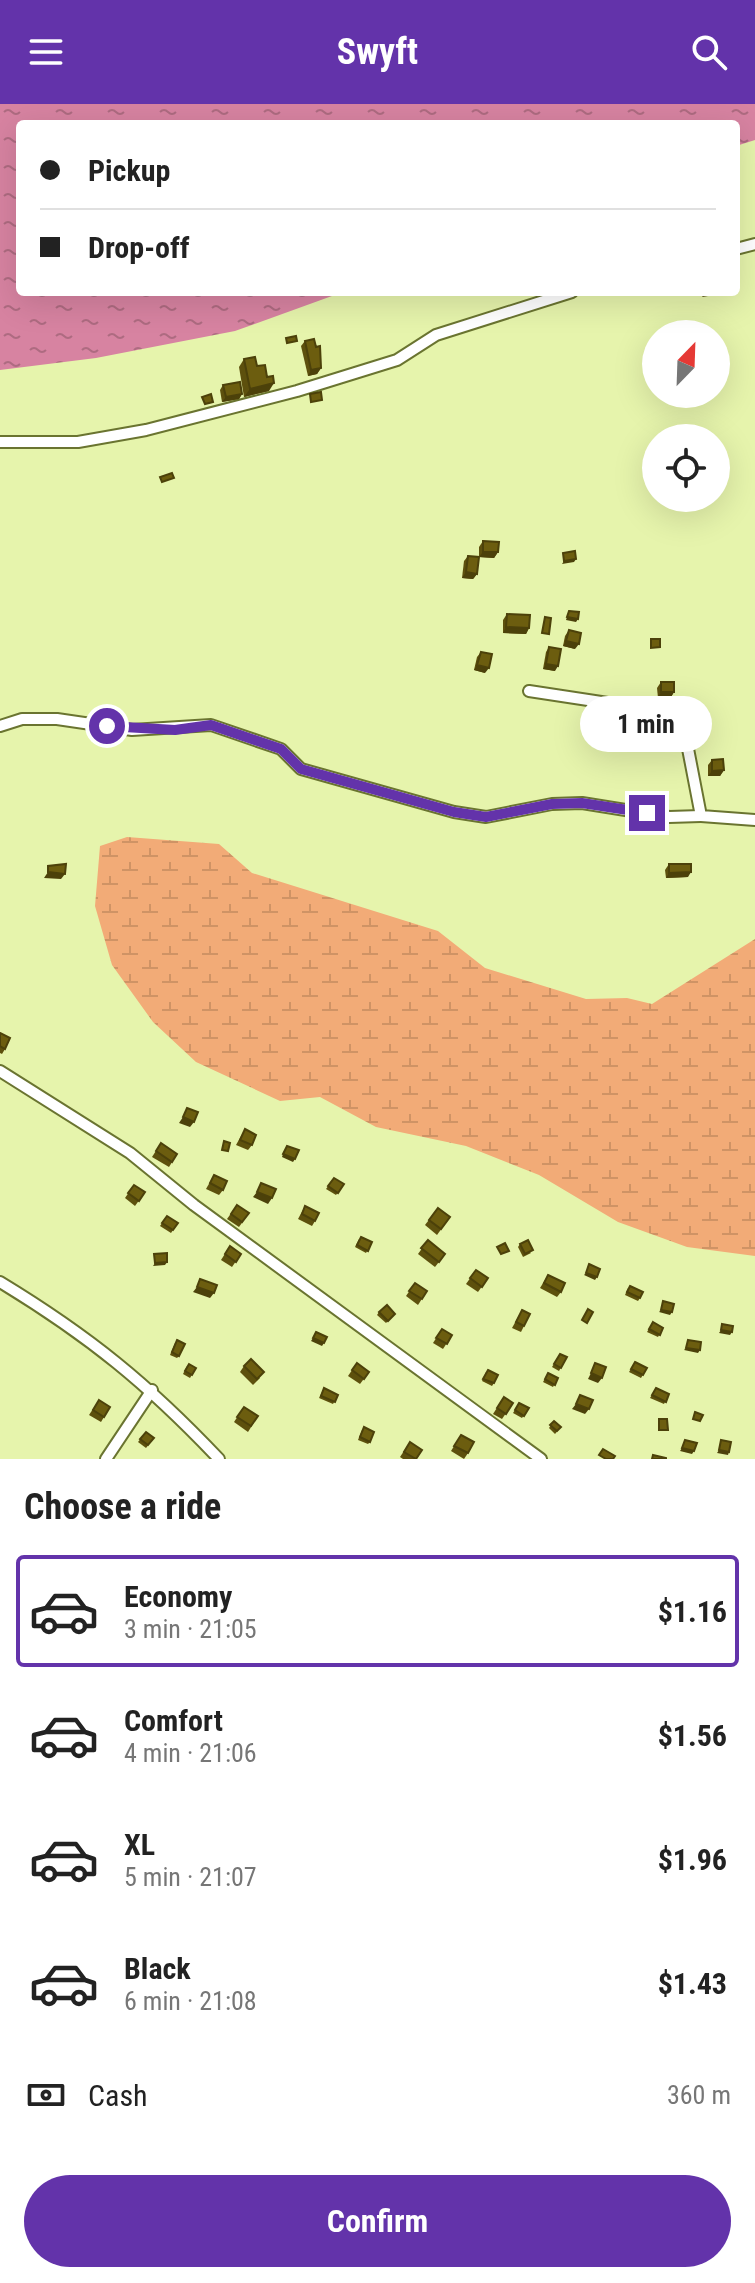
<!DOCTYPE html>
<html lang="en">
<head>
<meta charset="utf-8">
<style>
  :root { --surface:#fff; --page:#f6f6f6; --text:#222; --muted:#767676; --line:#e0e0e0; --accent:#6333aa }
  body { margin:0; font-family:"Roboto Condensed",sans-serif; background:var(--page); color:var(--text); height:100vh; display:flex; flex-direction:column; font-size:30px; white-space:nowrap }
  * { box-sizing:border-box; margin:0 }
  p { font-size:26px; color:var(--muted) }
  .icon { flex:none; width:44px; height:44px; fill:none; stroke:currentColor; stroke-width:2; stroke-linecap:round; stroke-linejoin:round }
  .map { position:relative; height:1355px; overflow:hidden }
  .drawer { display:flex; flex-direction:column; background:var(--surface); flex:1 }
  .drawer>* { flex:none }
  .banner { position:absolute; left:16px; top:16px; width:724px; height:176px; border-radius:8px; box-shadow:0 8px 32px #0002; display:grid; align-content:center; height:176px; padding:0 24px; background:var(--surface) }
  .needle { width:52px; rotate:23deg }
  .buttons { position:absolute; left:642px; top:216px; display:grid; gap:16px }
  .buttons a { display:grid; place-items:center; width:88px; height:88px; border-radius:50%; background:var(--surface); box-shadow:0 8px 32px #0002; font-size:40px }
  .end { position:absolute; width:36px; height:36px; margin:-18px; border:10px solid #6333aa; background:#fff; box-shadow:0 0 0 4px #fff }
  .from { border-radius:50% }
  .bubble { position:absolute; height:56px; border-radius:28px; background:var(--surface); box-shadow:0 8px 32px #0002; font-size:26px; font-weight:700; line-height:56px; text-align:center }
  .banner b { display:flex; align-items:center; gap:28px; height:76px; font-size:30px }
  .banner b+b { border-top:2px solid var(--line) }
  .banner i { width:20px; height:20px; background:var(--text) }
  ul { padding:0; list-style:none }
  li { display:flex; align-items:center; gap:24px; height:112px; margin:0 16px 12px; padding:0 8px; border:4px solid transparent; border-radius:8px }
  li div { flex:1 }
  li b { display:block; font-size:30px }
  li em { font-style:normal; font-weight:700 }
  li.on { border-color:var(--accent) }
  li>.icon { width:72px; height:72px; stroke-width:1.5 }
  h2 { padding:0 24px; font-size:36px; line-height:96px }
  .pay { display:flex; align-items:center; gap:20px; height:88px; padding:0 24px; font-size:30px }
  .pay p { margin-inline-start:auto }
  .primary-button { display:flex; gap:16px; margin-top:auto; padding:16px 24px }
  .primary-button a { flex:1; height:92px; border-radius:48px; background:var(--accent); color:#fff; font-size:32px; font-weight:700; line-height:92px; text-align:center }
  header { display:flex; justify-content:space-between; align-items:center; height:104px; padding:0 24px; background:var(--accent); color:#fff; font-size:36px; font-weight:700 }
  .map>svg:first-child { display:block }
</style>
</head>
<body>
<header><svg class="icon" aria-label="menu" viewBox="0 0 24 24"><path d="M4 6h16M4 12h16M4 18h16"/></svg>Swyft<svg class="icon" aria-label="search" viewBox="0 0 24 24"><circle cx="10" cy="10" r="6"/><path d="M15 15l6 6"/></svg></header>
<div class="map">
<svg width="755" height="1355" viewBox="0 0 755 1355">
  <defs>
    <pattern id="wetland-marsh" width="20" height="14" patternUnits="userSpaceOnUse" patternTransform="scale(2)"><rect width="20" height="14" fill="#f2ab77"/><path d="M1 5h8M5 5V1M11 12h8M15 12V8" fill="none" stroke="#cf9365"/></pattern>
    <pattern id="water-ripples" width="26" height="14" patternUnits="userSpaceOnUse" patternTransform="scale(2)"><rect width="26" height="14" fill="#d783a1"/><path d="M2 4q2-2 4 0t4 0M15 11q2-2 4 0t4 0" fill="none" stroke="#ae6b81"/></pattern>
  </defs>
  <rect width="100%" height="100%" fill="#e6f4ac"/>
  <polygon fill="url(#wetland-marsh)" points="127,733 219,740 252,769 438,827 485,864 586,895 627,894 652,900 755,835 755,1152 687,1143 618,1118 539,1071 466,1042 376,1023 320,993 280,997 196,958 153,918 112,861 95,802 100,742"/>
  <polygon fill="url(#water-ripples)" points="0,0 755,0 755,36 736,42 736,20 20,20 20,188 343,188 235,227 96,254 0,266"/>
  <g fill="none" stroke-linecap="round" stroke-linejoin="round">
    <g stroke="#6a7430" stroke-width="14">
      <g id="minor">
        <polyline points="736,145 755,140"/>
        <polyline points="0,338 78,338 146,326 297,287 397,256 436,231 572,188"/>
        <polyline points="529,587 667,608 684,624 701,712 755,716"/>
        <polyline points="0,622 22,615 57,615 132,626 211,621 281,645 301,665 454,708 486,713 552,700 582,699 669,713 701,712"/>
        <polyline points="0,967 130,1049 194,1101 541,1355"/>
        <path d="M 0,1178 C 89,1232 148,1280 219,1355"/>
        <polyline points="106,1355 152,1286"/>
      </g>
    </g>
    <use href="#minor" stroke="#fff" stroke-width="10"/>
  </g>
  <g fill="#5d500d">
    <polygon points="305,237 321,264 317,270 308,272 301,242"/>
    <polygon points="244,255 257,262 267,273 269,287 244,293 239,263"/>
    <polygon points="223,281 242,290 239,295 222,298 220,286"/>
    <polygon points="483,437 498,448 494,454 479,453 479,443"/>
    <polygon points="468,452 477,470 473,475 462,474 464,457"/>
    <polygon points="507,510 529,524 526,530 503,529 503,516"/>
    <polygon points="569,526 575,545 563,542 565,532"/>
    <polygon points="549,543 555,567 543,565 546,548"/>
    <polygon points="481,548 485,569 474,566 477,553"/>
    <polygon points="661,578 674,588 671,593 658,594 657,584"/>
    <polygon points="712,656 724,666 720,672 708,672 708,661"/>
    <polygon points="669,760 688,773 666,774 665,766"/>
    <polygon points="0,929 5,945 2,950 0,949"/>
    <polygon points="245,1025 252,1041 248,1046 236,1041"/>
    <polygon points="161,1039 177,1050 169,1063 152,1053"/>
    <polygon points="214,1071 223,1086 219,1091 206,1085"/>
    <polygon points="334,1074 344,1080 336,1091 326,1085"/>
    <polygon points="134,1081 145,1088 135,1102 125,1094"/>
    <polygon points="237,1101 249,1109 239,1123 227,1115"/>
    <polygon points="305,1102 315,1117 312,1122 298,1115"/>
    <polygon points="438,1104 450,1113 437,1131 425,1121"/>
    <polygon points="167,1112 178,1119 171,1129 160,1122"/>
    <polygon points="359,1135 372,1138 366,1149 355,1143"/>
    <polygon points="428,1136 445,1150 435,1163 418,1150"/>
    <polygon points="520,1140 531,1149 523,1153 518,1143"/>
    <polygon points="230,1142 241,1150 232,1163 221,1156"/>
    <polygon points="476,1166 488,1174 478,1188 466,1180"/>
    <polygon points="548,1171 561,1188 557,1193 540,1184"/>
    <polygon points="415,1179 427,1187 418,1201 406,1192"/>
    <polygon points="628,1184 640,1194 638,1197 625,1191"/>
    <polygon points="522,1206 524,1222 521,1228 512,1224"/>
    <polygon points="379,1208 393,1212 386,1219 377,1211"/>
    <polygon points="653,1218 663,1224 658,1233 647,1228"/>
    <polygon points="442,1225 452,1231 443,1245 433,1239"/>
    <polygon points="175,1239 179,1252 177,1254 170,1251"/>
    <polygon points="560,1250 567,1253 559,1267 552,1263"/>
    <polygon points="635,1258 647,1264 641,1274 629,1268"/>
    <polygon points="357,1259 369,1268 360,1280 348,1272"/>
    <polygon points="187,1262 196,1264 190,1274 183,1270"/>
    <polygon points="244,1262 260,1274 253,1281 240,1268"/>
    <polygon points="486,1268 494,1279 492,1282 482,1277"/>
    <polygon points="548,1269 558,1274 553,1283 543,1278"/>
    <polygon points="324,1284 338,1291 333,1300 319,1294"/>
    <polygon points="656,1284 669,1290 664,1300 650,1294"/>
    <polygon points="504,1293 513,1299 502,1315 493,1310"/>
    <polygon points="99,1296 110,1303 101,1318 89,1311"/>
    <polygon points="519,1299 529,1304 522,1314 513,1309"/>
    <polygon points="244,1303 258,1312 248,1328 234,1318"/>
    <polygon points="554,1317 561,1323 555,1330 549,1324"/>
    <polygon points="362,1326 370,1338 368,1340 358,1336"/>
    <polygon points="146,1328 154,1334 146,1344 138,1338"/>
    <polygon points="461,1331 468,1349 464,1355 451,1347"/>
    <polygon points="410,1338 416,1355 403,1355 400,1353"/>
  </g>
  <g fill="#4c410a">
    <polygon points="706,188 721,188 720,190 702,193"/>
    <polygon points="321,264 317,270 308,272 311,266"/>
    <polygon points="274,279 269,287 244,293 250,285"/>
    <polygon points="242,290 239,295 222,298 226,293"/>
    <polygon points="483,448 498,448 494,454 479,453"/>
    <polygon points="576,455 574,458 562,460 564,457"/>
    <polygon points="466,468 477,470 473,475 462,474"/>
    <polygon points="567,513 578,515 576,518 566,516"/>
    <polygon points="506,523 529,524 526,530 503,529"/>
    <polygon points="566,537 579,540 575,545 563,542"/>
    <polygon points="546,560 558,562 555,567 543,565"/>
    <polygon points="477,561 489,564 485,569 474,566"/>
    <polygon points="661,588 674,588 671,593 658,594"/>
    <polygon points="724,666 720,672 708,672 712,667"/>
    <polygon points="48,768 65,770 61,775 44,774"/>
    <polygon points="691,768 688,773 666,774 669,769"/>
    <polygon points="183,1013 194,1018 190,1023 179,1019"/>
    <polygon points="283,1050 295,1055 293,1058 282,1053"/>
    <polygon points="257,1088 272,1094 268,1100 253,1093"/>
    <polygon points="167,1158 165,1161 153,1162 155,1159"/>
    <polygon points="586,1169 597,1173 595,1176 584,1171"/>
    <polygon points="197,1183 214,1189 210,1194 193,1188"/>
    <polygon points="661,1206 672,1208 670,1211 659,1208"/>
    <polygon points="721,1226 732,1228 730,1231 719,1229"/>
    <polygon points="313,1234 324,1239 322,1242 311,1237"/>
    <polygon points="686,1244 700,1246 698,1249 684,1246"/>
    <polygon points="591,1269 602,1274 598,1279 588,1275"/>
    <polygon points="576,1300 589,1305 585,1310 572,1305"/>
    <polygon points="682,1344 694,1347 692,1350 680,1347"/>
    <polygon points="719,1346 729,1348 728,1351 717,1349"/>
  </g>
  <g fill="#6c5d0f" stroke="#4c410a" stroke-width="2">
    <polygon points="296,232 297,237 287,239 286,234"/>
    <polygon points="314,235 316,243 320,242 321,264 311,266 305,237"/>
    <polygon points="255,253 257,262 265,261 267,273 273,272 274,279 250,285 244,255"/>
    <polygon points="240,278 242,290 226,293 223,281"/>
    <polygon points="321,288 322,296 311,298 310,290"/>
    <polygon points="211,290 213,298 205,300 202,293"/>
    <polygon points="172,369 174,374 162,378 160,373"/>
    <polygon points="483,437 499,438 498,448 483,448"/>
    <polygon points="575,447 576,455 564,457 563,449"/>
    <polygon points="468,452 479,453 477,470 466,468"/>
    <polygon points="569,507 579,508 578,515 567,513"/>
    <polygon points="507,510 530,511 529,524 506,523"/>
    <polygon points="545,513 551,514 549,530 542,529"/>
    <polygon points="569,526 581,529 579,540 566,537"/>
    <polygon points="651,535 660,535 660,543 651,544"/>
    <polygon points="549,543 561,545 558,562 546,560"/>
    <polygon points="481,548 492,550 489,564 477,561"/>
    <rect x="661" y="578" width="13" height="10"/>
    <polygon points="723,655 724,666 712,667 712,656"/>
    <polygon points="66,760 65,770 48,768 48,762"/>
    <polygon points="669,760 691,760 691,768 669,769"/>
    <polygon points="0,929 10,934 5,945 0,942"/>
    <polygon points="187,1004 198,1008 194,1018 183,1013"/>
    <polygon points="245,1025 256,1031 252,1041 240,1036"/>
    <polygon points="224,1037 230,1039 228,1047 222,1046"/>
    <polygon points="161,1039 177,1050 172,1058 156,1047"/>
    <polygon points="287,1042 299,1046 295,1055 283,1050"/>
    <polygon points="214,1071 227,1077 223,1086 210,1079"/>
    <polygon points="334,1074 344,1080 338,1089 328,1082"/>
    <polygon points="261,1079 276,1085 272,1094 257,1088"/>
    <polygon points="134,1081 145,1088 139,1097 128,1089"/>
    <polygon points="237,1101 249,1109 242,1118 231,1110"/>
    <polygon points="305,1102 319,1109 315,1117 302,1110"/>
    <polygon points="438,1104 450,1113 441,1125 429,1116"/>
    <polygon points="167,1112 178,1119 173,1126 162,1119"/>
    <polygon points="361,1133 372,1138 368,1147 357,1141"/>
    <polygon points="428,1136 445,1150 439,1158 421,1144"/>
    <polygon points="528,1136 533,1146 525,1150 520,1140"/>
    <polygon points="505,1139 509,1147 501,1150 497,1143"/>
    <polygon points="230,1142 241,1150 236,1158 225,1150"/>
    <polygon points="167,1149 167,1158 155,1159 154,1150"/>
    <polygon points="589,1160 600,1165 597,1173 586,1169"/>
    <polygon points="476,1166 488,1174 482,1183 470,1174"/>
    <polygon points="548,1171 565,1179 561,1188 544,1179"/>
    <polygon points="200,1175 217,1181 214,1189 197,1183"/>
    <polygon points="415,1179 427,1187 422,1195 409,1187"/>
    <polygon points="630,1182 643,1188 640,1194 627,1188"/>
    <polygon points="663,1197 674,1200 672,1208 661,1206"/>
    <polygon points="387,1201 395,1210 388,1217 379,1208"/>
    <polygon points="588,1205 593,1208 587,1219 582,1216"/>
    <polygon points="522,1206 530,1210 524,1222 516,1218"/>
    <polygon points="653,1218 663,1224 660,1231 649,1225"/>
    <polygon points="722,1220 733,1222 732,1228 721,1226"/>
    <polygon points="442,1225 452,1231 447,1240 436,1234"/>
    <polygon points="316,1228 327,1233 324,1239 313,1234"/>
    <polygon points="177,1236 185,1240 179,1252 172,1248"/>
    <polygon points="688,1236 701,1238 700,1246 686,1244"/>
    <polygon points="560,1250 567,1253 561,1264 554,1260"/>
    <polygon points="251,1255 264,1268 257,1275 244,1262"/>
    <polygon points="635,1258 647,1264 643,1271 631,1265"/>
    <polygon points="357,1259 369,1268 364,1275 352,1266"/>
    <polygon points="595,1259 606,1263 602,1274 591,1269"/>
    <polygon points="189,1260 196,1264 192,1271 185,1267"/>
    <polygon points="488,1266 498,1271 494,1279 483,1275"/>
    <polygon points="548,1269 558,1274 555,1281 545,1275"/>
    <polygon points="324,1284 338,1291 335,1298 321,1292"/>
    <polygon points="656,1284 669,1290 666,1298 652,1291"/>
    <polygon points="580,1291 593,1296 589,1305 576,1300"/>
    <polygon points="504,1293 513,1299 506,1310 497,1304"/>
    <polygon points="99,1296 110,1303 104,1313 93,1306"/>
    <polygon points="519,1299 529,1304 524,1312 515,1306"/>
    <polygon points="244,1303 258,1312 251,1322 237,1313"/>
    <polygon points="695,1308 703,1311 700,1317 693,1315"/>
    <polygon points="659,1315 667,1315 668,1326 659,1326"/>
    <polygon points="554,1317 561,1323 557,1327 550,1321"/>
    <polygon points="364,1323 374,1328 370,1338 360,1333"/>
    <polygon points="146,1328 154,1334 148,1341 140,1335"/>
    <polygon points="461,1331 474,1338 468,1349 454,1342"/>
    <polygon points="685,1336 697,1339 694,1347 682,1344"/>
    <polygon points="721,1336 731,1338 729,1348 719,1346"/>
    <polygon points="410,1338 422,1346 416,1355 404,1348"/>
    <polygon points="603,1345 615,1352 613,1355 606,1355 599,1351"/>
    <polygon points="653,1351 666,1354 666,1355 652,1355"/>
  </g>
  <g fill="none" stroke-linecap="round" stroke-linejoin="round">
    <polyline stroke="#6333aa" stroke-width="10" points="107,622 175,626 211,621 281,645 301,665 454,708 486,713 552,700 582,699 647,709"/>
  </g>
</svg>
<div class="buttons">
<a><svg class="needle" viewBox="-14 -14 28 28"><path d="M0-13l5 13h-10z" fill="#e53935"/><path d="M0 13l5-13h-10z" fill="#767676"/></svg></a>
<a><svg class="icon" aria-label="locate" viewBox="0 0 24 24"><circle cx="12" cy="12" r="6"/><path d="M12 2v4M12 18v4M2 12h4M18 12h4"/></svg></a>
</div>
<i class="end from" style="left:107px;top:622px"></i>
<i class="end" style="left:647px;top:709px"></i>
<div class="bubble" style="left:580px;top:592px;width:132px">1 min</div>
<div class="banner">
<b><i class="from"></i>Pickup</b>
<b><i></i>Drop-off</b>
</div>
</div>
<section class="drawer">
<h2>Choose a ride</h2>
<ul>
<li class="on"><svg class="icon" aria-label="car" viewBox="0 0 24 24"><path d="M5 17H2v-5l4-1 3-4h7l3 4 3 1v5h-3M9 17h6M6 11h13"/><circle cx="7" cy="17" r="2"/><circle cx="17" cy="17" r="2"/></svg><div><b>Economy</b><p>3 min · 21:05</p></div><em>$1.16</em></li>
<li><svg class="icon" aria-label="car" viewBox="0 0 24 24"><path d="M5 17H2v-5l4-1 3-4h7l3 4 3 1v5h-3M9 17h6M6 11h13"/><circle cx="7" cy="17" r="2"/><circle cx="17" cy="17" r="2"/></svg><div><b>Comfort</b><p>4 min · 21:06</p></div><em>$1.56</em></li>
<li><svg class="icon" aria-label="car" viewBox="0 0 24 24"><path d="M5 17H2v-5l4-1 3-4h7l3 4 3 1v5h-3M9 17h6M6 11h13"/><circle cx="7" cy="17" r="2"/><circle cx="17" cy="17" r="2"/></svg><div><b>XL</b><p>5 min · 21:07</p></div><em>$1.96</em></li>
<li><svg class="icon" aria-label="car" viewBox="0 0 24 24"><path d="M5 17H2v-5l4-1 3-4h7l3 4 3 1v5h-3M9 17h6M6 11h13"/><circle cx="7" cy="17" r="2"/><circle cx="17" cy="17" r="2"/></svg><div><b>Black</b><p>6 min · 21:08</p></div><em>$1.43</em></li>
</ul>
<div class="pay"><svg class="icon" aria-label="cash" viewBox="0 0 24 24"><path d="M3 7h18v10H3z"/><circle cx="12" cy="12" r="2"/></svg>Cash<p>360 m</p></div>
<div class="primary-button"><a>Confirm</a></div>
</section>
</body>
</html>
